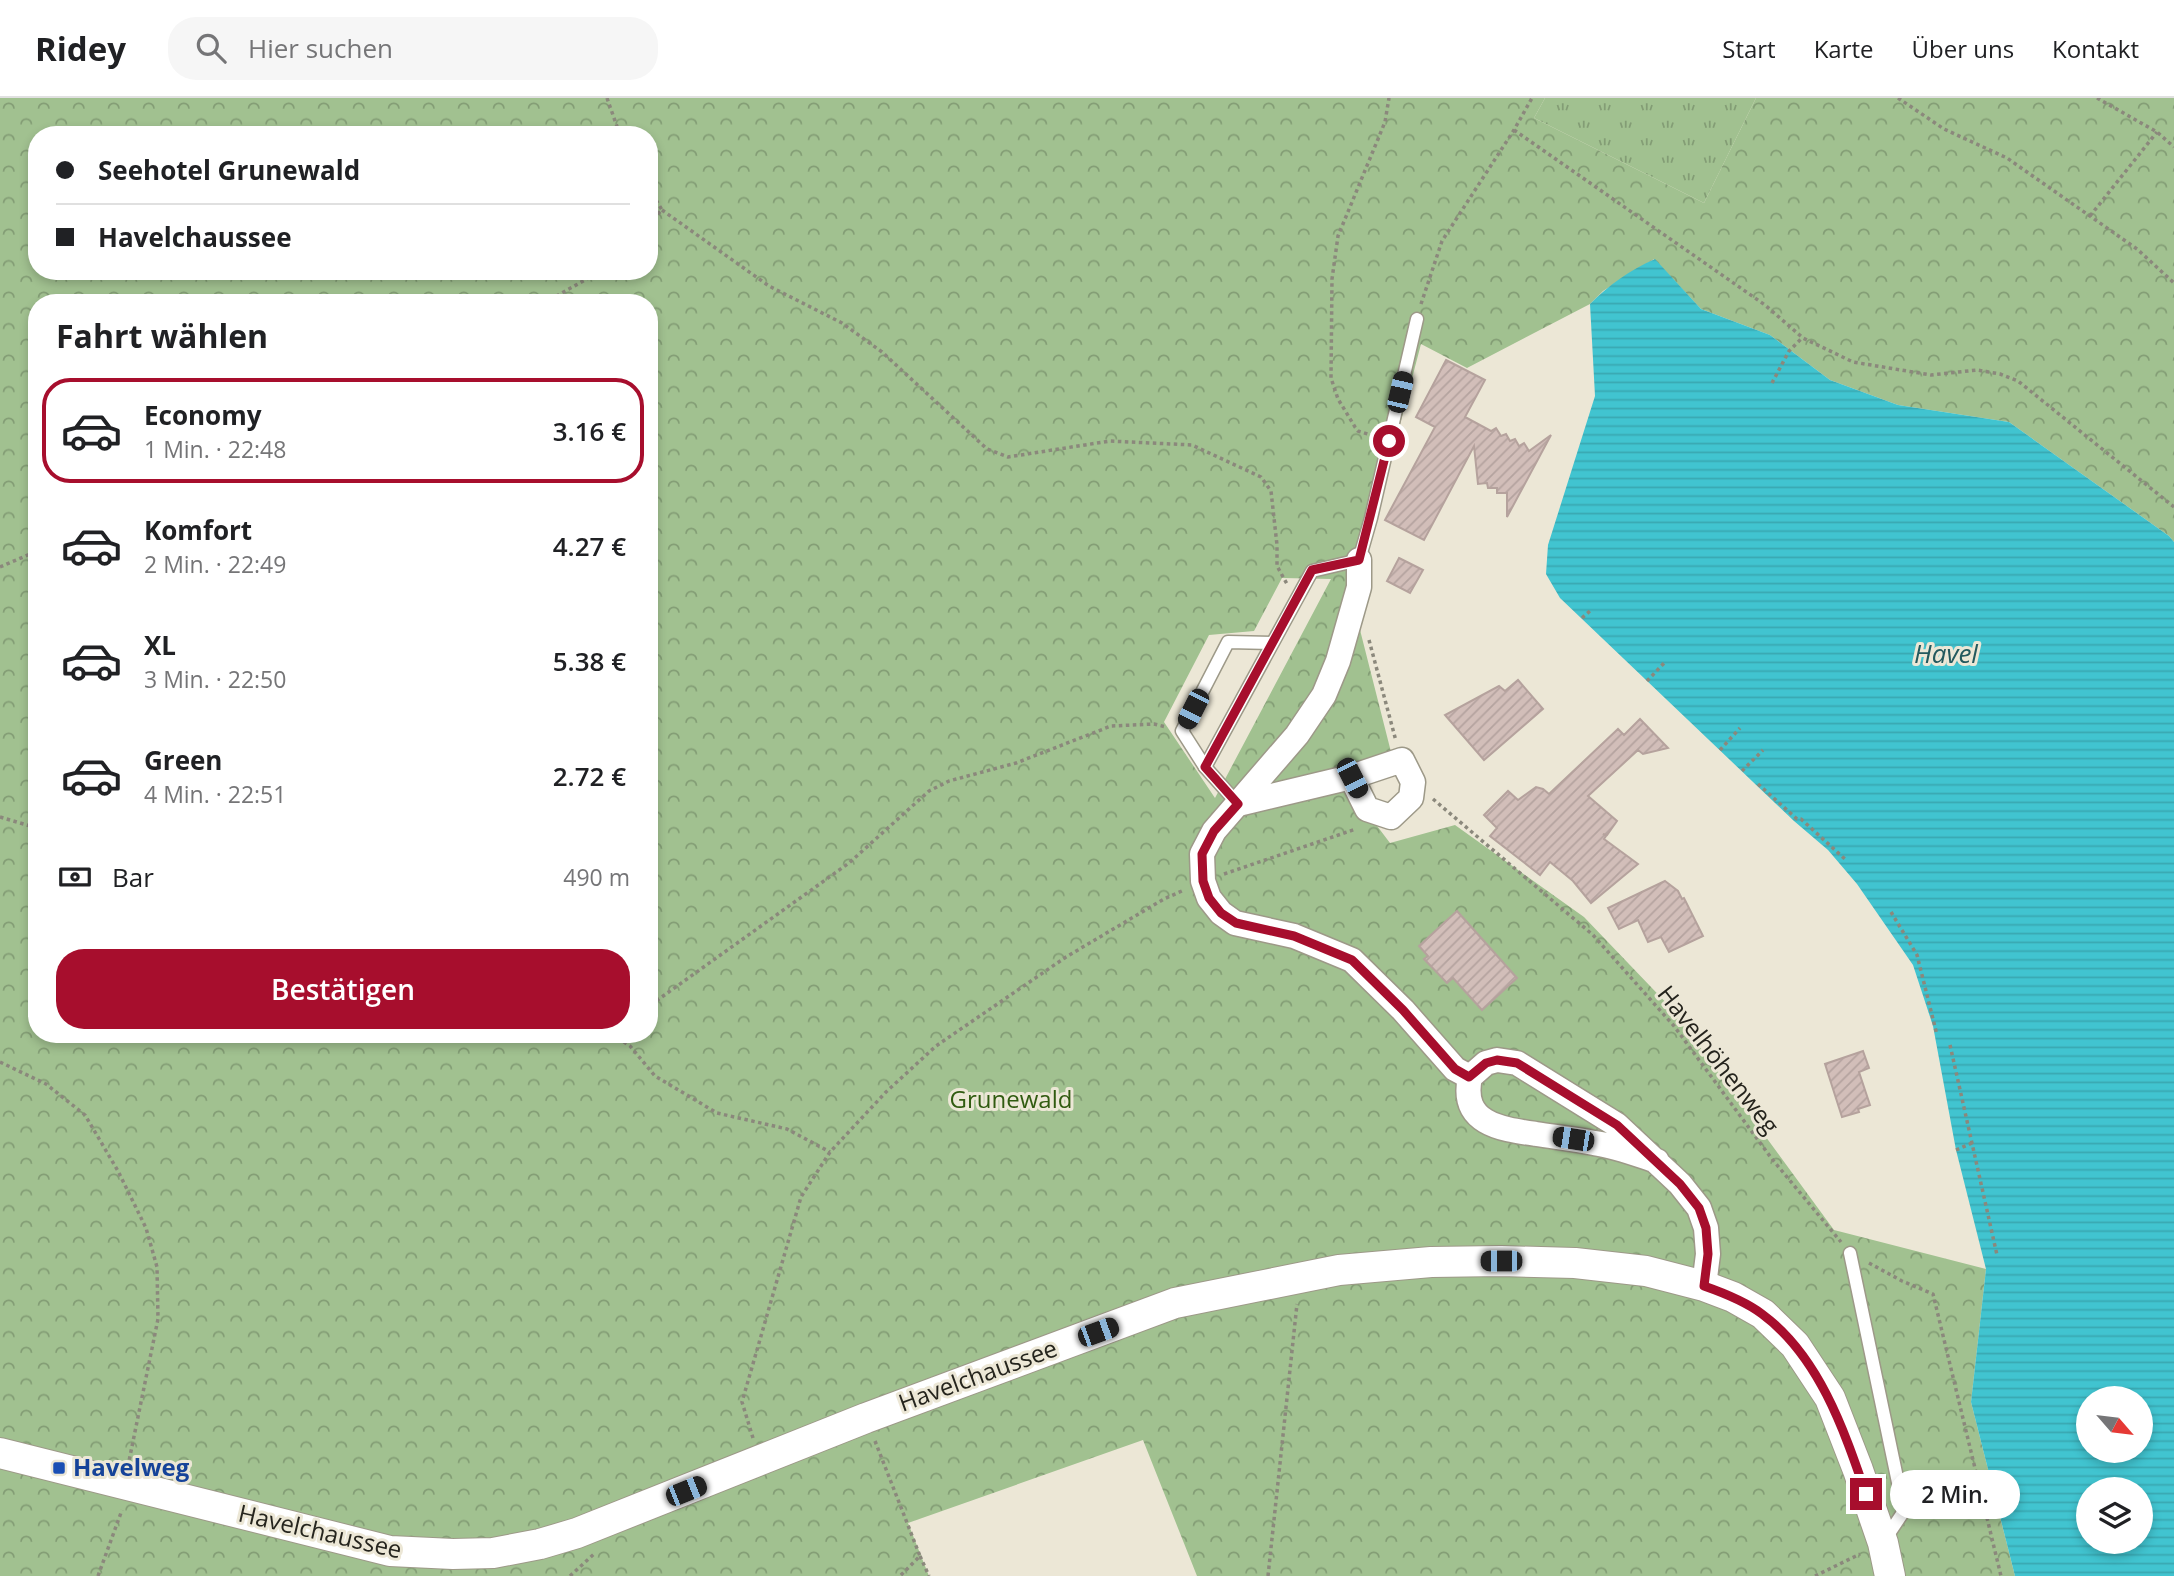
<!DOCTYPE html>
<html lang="de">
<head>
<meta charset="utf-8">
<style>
  :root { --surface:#fff; --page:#f6f6f6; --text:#202124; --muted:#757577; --line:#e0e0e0; --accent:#a70e2d }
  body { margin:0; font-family:"Open Sans",sans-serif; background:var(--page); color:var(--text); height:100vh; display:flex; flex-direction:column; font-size:26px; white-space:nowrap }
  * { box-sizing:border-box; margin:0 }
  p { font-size:23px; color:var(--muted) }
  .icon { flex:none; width:38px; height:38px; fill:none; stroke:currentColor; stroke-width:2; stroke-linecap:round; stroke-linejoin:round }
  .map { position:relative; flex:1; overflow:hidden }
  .sheet { position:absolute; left:28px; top:196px; width:630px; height:749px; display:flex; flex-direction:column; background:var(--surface); border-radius:28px; box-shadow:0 4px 10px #0003 }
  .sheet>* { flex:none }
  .top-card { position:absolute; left:28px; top:28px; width:630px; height:154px; border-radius:28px; box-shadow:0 4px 10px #0003; display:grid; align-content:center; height:154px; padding:0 28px; background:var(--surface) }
  .needle { width:46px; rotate:118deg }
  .buttons { position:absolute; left:2076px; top:1288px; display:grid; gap:14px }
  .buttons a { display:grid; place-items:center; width:77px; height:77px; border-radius:50%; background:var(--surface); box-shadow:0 4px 10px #0003; font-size:35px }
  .end { position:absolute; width:32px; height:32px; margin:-16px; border:9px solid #a70e2d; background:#fff; box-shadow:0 0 0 4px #fff }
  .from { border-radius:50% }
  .bubble { position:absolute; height:49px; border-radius:24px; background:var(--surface); box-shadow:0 4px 10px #0003; font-size:23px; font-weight:600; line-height:49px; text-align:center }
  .car { position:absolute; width:21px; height:42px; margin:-21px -10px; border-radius:9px; box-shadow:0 0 5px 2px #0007; background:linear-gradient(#222 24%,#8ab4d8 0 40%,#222 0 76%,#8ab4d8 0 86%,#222 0) }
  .top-card b { display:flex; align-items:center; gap:24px; height:66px; font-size:26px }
  .top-card b+b { border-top:2px solid var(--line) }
  .top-card i { width:18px; height:18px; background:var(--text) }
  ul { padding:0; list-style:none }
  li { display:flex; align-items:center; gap:21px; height:105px; margin:0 14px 10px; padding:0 14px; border:4px solid transparent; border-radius:28px }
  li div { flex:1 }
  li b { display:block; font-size:26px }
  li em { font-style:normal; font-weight:600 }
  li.active { border-color:var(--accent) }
  li>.icon { width:63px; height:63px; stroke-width:1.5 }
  h2 { padding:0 28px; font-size:32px; line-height:84px }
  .pay { display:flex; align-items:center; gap:18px; height:77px; padding:0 28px; font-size:26px }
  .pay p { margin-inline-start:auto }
  .action { display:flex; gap:14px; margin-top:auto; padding:14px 28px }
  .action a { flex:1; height:80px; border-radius:28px; background:var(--accent); color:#fff; font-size:28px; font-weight:600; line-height:80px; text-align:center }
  header { display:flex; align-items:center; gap:42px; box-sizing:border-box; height:98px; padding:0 35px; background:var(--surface); border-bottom:2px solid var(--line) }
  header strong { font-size:33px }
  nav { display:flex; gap:38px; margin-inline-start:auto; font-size:24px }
  .search { width:490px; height:63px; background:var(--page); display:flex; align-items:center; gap:18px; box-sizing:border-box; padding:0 24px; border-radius:28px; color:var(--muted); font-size:26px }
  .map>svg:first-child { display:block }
</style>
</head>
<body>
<header>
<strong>Ridey</strong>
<div class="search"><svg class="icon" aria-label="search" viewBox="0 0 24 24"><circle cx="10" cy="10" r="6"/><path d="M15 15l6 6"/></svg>Hier suchen</div>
<nav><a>Start</a><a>Karte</a><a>Über uns</a><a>Kontakt</a></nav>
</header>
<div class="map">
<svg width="2174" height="1478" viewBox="0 0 2174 1478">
  <defs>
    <pattern id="grass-tufts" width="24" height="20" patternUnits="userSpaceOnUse" patternTransform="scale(1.75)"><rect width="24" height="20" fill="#a1c190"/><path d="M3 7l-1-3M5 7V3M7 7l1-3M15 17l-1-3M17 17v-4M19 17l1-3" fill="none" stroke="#839d75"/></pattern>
    <pattern id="forest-crowns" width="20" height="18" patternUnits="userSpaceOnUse" patternTransform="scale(1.75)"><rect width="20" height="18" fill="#a1c190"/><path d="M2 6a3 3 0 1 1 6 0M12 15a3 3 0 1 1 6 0" fill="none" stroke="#839d75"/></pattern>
    <pattern id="water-rules" width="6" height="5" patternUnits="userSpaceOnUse" patternTransform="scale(1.75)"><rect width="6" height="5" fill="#41c4d0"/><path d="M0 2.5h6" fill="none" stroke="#39a8b2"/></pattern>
    <pattern id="building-hatch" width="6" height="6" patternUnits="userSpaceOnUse" patternTransform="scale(1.75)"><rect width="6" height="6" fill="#d2beb9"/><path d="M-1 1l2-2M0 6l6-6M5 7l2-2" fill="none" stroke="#b4a39f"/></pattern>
  </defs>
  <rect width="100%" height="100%" fill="#ece7d6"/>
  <polygon fill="url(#grass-tufts)" points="1545,0 1756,0 1704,105 1534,20"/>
  <path fill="url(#forest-crowns)" fill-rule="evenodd" d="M 0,0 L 1545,0 L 1534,20 L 1704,105 L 1756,0 L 2174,0 L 2174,444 L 2169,438 L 2009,324 L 1898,307 L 1830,282 L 1770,237 L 1701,211 L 1654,161 L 1603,193 L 1590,206 L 1467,270 L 1421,246 L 1367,452 L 1358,524 L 1391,654 L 1337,675 L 1390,745 L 1455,727 L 1584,819 L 1673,912 L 1834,1132 L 1986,1171 L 1971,1304 L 2015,1478 L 1197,1478 L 1143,1342 L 908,1425 L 929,1478 L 0,1478 ZM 37,37 L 649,37 L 649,173 L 37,173 ZM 37,205 L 649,205 L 649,936 L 37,936 ZM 1282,480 L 1331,481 L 1215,700 L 1164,624 L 1209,537 L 1254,533 Z"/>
  <path fill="url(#water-rules)" fill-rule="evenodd" d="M 1655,161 L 1701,211 L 1770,237 L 1830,282 L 1898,307 L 2009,324 L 2169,438 L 2174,444 L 2174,1478 L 2015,1478 L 1971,1304 L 1986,1171 L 1956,1052 L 1933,928 L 1913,867 L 1857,786 L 1828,752 L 1794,723 L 1560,500 L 1546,476 L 1548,447 L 1595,298 L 1590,206 C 1609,187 1630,172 1655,161 ZM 2088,1300 L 2140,1300 L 2140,1353 L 2088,1353 ZM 2088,1391 L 2140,1391 L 2140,1444 L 2088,1444 Z"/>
  <g fill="url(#building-hatch)" stroke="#b5a29d" stroke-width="2">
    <polygon points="1446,262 1485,282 1465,319 1491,333 1496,330 1501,338 1506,336 1510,343 1515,341 1519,348 1524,345 1529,353 1551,337 1507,419 1507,395 1497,395 1497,390 1488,390 1487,385 1478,386 1474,348 1424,442 1385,422 1435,329 1416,319"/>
    <polygon points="1399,460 1423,472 1410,495 1387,483"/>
    <polygon points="1518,582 1543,611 1484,662 1445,617 1499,588 1505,593"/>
    <polygon points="1640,621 1668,650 1643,656 1638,652 1588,698 1617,723 1607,737 1603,736 1606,738 1604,741 1638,766 1591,805 1573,783 1550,764 1540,777 1490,738 1497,730 1484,717 1508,693 1518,702 1536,689 1543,691 1549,696 1618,631 1624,637"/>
    <polygon points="1665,783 1678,793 1682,801 1684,800 1703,838 1669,854 1661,839 1648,844 1638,822 1619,831 1608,810"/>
    <polygon points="1457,813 1517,880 1482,912 1453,880 1447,885 1424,861 1428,858 1419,848"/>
    <polygon points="1863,953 1869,970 1859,974 1870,1007 1858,1011 1859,1014 1842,1019 1825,966"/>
  </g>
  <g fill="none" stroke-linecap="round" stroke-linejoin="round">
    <g stroke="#9d9988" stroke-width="15">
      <g id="service">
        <polyline points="1205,669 1182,633 1228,544 1272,545"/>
        <polyline points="1238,706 1205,669 1312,473 1359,462 1371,420 1417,221"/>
        <polyline points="1850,1155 1904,1413 1884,1443"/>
      </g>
    </g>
    <g stroke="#9d9988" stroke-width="27">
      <g id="minor">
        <polyline points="1359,462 1359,489 1338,563 1324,597 1297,637 1214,733 1202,756 1203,783 1209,800 1221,815 1235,825 1294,838 1352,862 1403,912 1455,971 1470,979"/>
        <polyline points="1238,706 1351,679 1402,662 1413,684 1411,700 1391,719 1367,711 1351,679"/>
        <path d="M 1657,1063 C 1636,1056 1616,1048 1594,1045 C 1575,1041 1555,1039 1536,1036 C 1501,1031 1460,1026 1470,979 L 1486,965 L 1497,962 L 1517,965 L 1617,1027 L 1680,1086 L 1699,1110 L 1706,1130 L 1708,1156 L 1704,1188"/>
      </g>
    </g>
    <g stroke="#9d9988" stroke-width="32">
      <polyline id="tertiary" points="0,1355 390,1453 453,1456 493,1455 540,1446 577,1435 866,1320 1175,1205 1339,1172 1431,1164 1501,1163 1575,1165 1646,1173 1704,1188 1733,1199 1763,1216 1795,1247 1830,1300 1858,1372 1883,1445 1890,1478"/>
    </g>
    <g stroke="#8b887c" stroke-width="3.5" stroke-dasharray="3.5 3.5" stroke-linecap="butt">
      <polyline points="607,0 620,37"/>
      <polyline points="1898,0 1944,31 2007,60 2137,151 2174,185"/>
      <polyline points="2097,0 2157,34 2174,49"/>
      <polyline points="1514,32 1765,207 1803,240 1853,264 1931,277 1977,272 2000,276 2018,283 2174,409"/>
      <polyline points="649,90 662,112 649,124"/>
      <polyline points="662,112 769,188 842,225 882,254 987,351 1008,359 1110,343 1192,347 1261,379 1271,393 1277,447 1277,468 1287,486"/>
      <polyline points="2090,118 2157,34"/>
      <polyline points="544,205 601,173"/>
      <polyline points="1421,206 1442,143 1514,32 1532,0"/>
      <polyline points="1772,285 1789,253 1802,240"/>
      <polyline points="1374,338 1358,333 1355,329 1338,301 1331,280 1332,181 1338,138 1385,24 1389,0"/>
      <polyline points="0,469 37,453"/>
      <polyline points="1582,520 1591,512"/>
      <polyline points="1369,542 1396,643"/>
      <polyline points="1647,583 1666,563"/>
      <polyline points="1720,652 1740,630"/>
      <polyline points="1742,673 1763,652"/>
      <polyline points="1758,686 1797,721 1801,721 1846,762"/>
      <polyline points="1433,701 1593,837 1674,928 1772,1061 1841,1144"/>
      <polyline points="0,719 37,730"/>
      <polyline points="1224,776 1356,731"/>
      <polyline points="1891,814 1917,857 1937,937"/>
      <polyline points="649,903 659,901 849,765 929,693 949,683 1016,665 1111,628 1154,626 1166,629"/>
      <polyline points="612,936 630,948 655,978 717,1015 787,1031 830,1054"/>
      <polyline points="1950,947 1997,1157"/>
      <polyline points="0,964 46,986 85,1017 118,1073 146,1130 157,1169 158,1221 129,1363"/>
      <polyline points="1956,1052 1972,1045"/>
      <polyline points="1869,1165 1902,1183 1933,1196 2001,1478"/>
      <polyline points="753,1340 742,1304 801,1099 830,1054 886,994 936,948 1066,859 1164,801 1184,792"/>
      <polyline points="875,1343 920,1458 900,1478"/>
      <polyline points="920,1458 929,1478"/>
      <polyline points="98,1478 122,1412"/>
      <polyline points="570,1478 594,1456"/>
      <polyline points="1268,1478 1297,1206"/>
      <polyline points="1815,1478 1860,1456"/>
    </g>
    <use href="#service" stroke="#fff" stroke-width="12"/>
    <use href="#minor" stroke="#fff" stroke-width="24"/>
    <use href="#tertiary" stroke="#fff" stroke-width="30"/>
  </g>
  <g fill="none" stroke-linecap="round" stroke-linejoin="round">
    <path stroke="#a70e2d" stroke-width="9" d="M 1389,343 L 1359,462 L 1312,472 L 1205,669 L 1238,706 L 1214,733 L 1202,756 L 1203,783 L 1209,800 L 1221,815 L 1236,825 L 1294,838 L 1352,862 L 1403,912 L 1455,971 L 1469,979 L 1486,965 L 1497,962 L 1517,965 L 1617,1027 L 1680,1086 L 1699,1110 L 1706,1130 L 1708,1156 L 1704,1188 C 1724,1195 1745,1203 1762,1216 C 1819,1258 1844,1332 1866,1396"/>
  </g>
  <rect fill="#1a4fb4" stroke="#ece7d6" stroke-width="2.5" x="52" y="1363" width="14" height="14" rx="3.5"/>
  <g text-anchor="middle" stroke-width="6" stroke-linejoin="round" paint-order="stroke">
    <g font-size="24" fill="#25241d" stroke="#ece7d6">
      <text transform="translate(1718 962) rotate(52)" y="8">Havelhöhenweg</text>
      <text transform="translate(978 1278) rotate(-20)" y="8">Havelchaussee</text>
      <text transform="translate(320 1434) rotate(13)" y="8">Havelchaussee</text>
    </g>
    <g font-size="24" fill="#305b10" stroke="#ece7d6">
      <text x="1011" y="1010">Grunewald</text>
    </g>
    <g font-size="24" font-weight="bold" fill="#164399" stroke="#ece7d6" text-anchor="start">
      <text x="73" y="1378">Havelweg</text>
    </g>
    <g font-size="26" font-style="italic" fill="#23595e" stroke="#ece7d6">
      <text x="1946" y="565">Havel</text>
    </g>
  </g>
</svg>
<div class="buttons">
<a><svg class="needle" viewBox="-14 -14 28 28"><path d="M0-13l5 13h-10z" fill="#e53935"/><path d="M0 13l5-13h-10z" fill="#757577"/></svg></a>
<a><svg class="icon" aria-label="layers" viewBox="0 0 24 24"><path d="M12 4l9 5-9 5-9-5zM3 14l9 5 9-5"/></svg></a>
</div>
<i class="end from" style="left:1389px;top:343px"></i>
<i class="end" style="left:1866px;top:1396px"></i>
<div class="bubble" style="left:1890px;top:1372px;width:130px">2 Min.</div>
<i class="car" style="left:1400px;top:294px;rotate:13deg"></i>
<i class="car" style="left:1193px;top:611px;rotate:207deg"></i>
<i class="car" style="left:1352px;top:680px;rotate:153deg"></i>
<i class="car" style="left:1573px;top:1041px;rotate:279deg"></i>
<i class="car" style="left:1501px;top:1163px;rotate:270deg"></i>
<i class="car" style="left:1098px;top:1234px;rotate:70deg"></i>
<i class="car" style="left:686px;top:1393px;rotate:68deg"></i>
<div class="top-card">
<b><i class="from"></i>Seehotel Grunewald</b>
<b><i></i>Havelchaussee</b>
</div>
<section class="sheet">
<h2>Fahrt wählen</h2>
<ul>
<li class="active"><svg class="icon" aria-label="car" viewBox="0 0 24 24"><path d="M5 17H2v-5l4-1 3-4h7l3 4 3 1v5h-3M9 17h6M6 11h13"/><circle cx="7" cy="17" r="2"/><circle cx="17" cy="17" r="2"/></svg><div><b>Economy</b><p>1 Min. · 22:48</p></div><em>3.16 €</em></li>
<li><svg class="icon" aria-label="car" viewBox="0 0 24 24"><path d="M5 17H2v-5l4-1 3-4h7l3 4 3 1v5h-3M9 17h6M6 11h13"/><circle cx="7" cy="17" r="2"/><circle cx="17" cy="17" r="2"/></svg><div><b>Komfort</b><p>2 Min. · 22:49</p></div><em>4.27 €</em></li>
<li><svg class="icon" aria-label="car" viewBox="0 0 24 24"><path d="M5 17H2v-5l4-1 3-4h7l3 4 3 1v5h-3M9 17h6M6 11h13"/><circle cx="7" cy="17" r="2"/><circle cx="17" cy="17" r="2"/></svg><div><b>XL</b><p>3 Min. · 22:50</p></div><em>5.38 €</em></li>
<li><svg class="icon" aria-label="car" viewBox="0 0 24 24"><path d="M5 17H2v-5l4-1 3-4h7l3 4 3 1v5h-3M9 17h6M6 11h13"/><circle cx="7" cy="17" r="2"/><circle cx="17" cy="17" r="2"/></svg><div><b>Green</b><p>4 Min. · 22:51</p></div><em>2.72 €</em></li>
</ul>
<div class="pay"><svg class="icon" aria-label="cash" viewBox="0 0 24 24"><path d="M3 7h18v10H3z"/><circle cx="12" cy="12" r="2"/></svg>Bar<p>490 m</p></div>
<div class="action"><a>Bestätigen</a></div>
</section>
</div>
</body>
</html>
